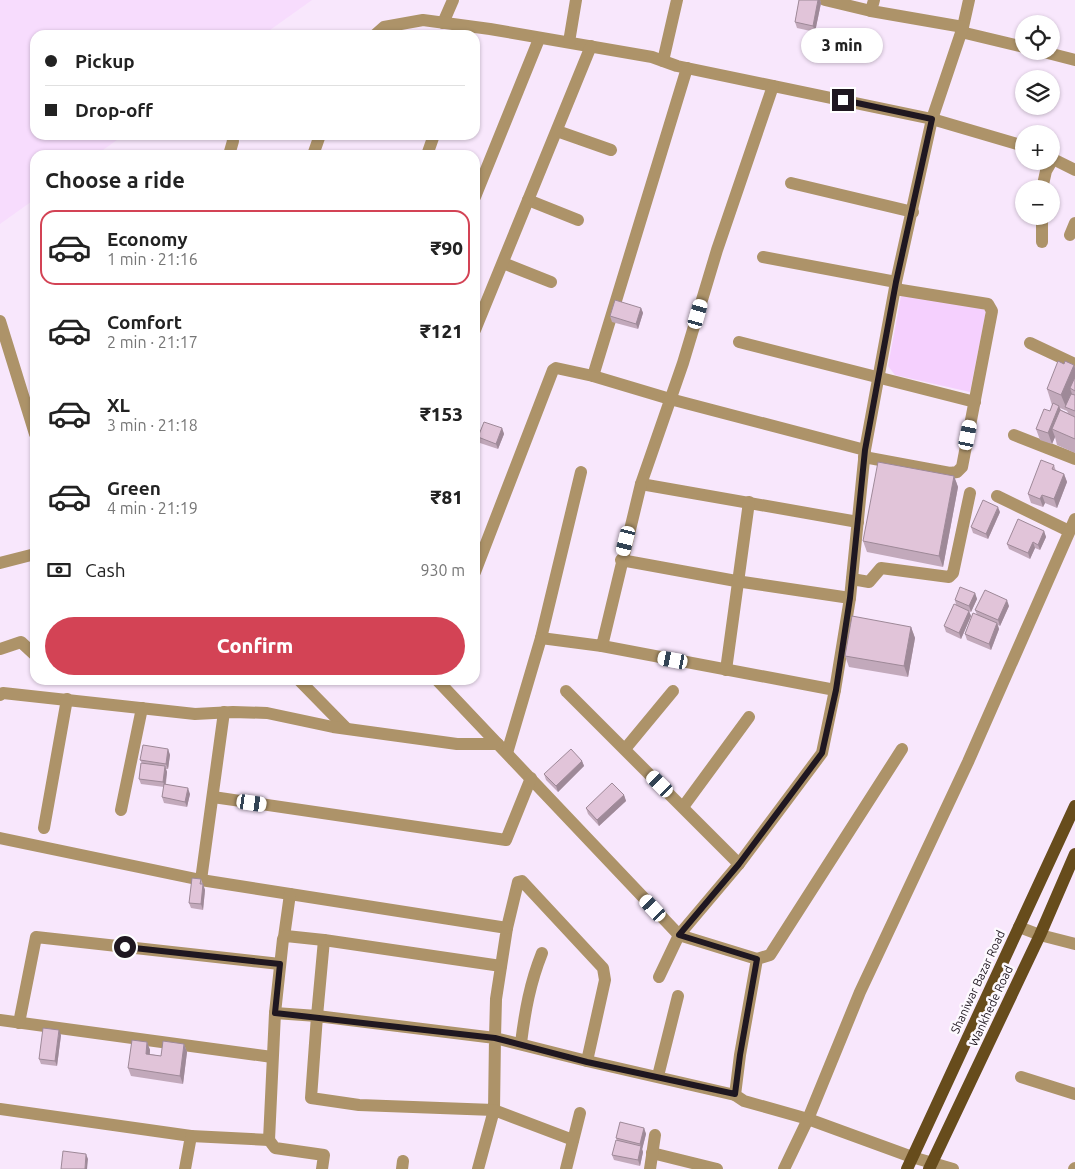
<!DOCTYPE html>
<html lang="en">
<head>
<meta charset="utf-8">
<style>
  :root { --surface:#fff; --page:#f6f6f6; --text:#222; --muted:#767676; --line:#e0e0e0; --accent:#d34355 }
  body { margin:0; font-family:Ubuntu,sans-serif; background:var(--page); color:var(--text); height:100vh; display:flex; flex-direction:column; font-size:19px; white-space:nowrap }
  * { box-sizing:border-box; margin:0 }
  p { font-size:16px; color:var(--muted) }
  .icon { flex:none; width:28px; height:28px; fill:none; stroke:currentColor; stroke-width:2; stroke-linecap:round; stroke-linejoin:round }
  .map { position:relative; flex:1; overflow:hidden }
  .panel { position:absolute; left:30px; top:150px; width:450px; height:535px; display:flex; flex-direction:column; background:var(--surface); border-radius:15px; box-shadow:0 1px 4px #0004 }
  .panel>* { flex:none }
  .guide { position:absolute; left:30px; top:30px; width:450px; height:110px; border-radius:15px; box-shadow:0 1px 4px #0004; display:grid; align-content:center; height:110px; padding:0 15px; background:var(--surface) }
  .fabs { position:absolute; left:1015px; top:15px; display:grid; gap:10px }
  .fabs a { display:grid; place-items:center; width:45px; height:45px; border-radius:50%; background:var(--surface); box-shadow:0 1px 4px #0004; font-size:25px }
  .end { position:absolute; width:22px; height:22px; margin:-11px; border:6px solid #1f1720; background:#fff; box-shadow:0 0 0 2px #fff }
  .from { border-radius:50% }
  .bubble { position:absolute; height:35px; border-radius:18px; background:var(--surface); box-shadow:0 1px 4px #0004; font-size:16px; font-weight:800; line-height:35px; text-align:center }
  .car { position:absolute; width:15px; height:30px; margin:-15px -8px; border-radius:6px; box-shadow:0 0 4px 1px #0007; background:linear-gradient(#fff 24%,#345 0 40%,#fff 0 76%,#345 0 86%,#fff 0) }
  .guide b { display:flex; align-items:center; gap:18px; height:48px; font-size:19px }
  .guide b+b { border-top:1px solid var(--line) }
  .guide i { width:12px; height:12px; background:var(--text) }
  ul { padding:0; list-style:none }
  li { display:flex; align-items:center; gap:15px; height:75px; margin:0 10px 8px; padding:0 5px; border:2px solid transparent; border-radius:15px }
  li div { flex:1 }
  li b { display:block; font-size:19px }
  li em { font-style:normal; font-weight:800 }
  li.selected { border-color:var(--accent) }
  li>.icon { width:45px; height:45px; stroke-width:1.5 }
  h2 { padding:0 15px; font-size:22px; line-height:60px }
  .pay { display:flex; align-items:center; gap:12px; height:55px; padding:0 15px; font-size:19px }
  .pay p { margin-inline-start:auto }
  .button { display:flex; gap:10px; margin-top:auto; padding:10px 15px }
  .button a { flex:1; height:58px; border-radius:30px; background:var(--accent); color:#fff; font-size:20px; font-weight:800; line-height:58px; text-align:center }
  .map>svg:first-child { display:block }
</style>
</head>
<body>
<div class="map">
<svg width="1075" height="1169" viewBox="0 0 1075 1169">
  <rect width="100%" height="100%" fill="#f8e7fc"/>
  <polygon fill="#f7dcfd" points="0,0 312,0 263,35 35,35 35,135 124,135 96,155 35,155 35,199 0,224"/>
  <polygon fill="#f5d0fe" points="901,296 974,305 986,311 970,392 895,375 888,366"/>
  <g fill="none" stroke-linecap="round" stroke-linejoin="round">
    <g stroke="#ad9369" stroke-width="12">
      <polyline points="825,0 871,11"/>
      <polyline points="443,23 453,0"/>
      <polyline points="963,27 969,0"/>
      <polyline points="961,32 1024,47"/>
      <polyline points="375,35 384,27 423,20 490,29 652,57 677,66 932,119 1024,146"/>
      <polyline points="569,42 576,0"/>
      <polyline points="1040,51 1075,60"/>
      <polyline points="663,61 677,0"/>
      <polyline points="557,131 611,150"/>
      <polyline points="229,155 233,141 232,135"/>
      <polyline points="313,155 320,135"/>
      <polyline points="427,155 434,135"/>
      <polyline points="1051,158 1075,170"/>
      <polyline points="791,183 913,212"/>
      <polyline points="1042,189 1046,171 1053,159"/>
      <polyline points="475,197 539,39"/>
      <polyline points="528,200 578,220"/>
      <polyline points="1042,216 1042,242"/>
      <polyline points="1070,235 1075,223"/>
      <polyline points="763,257 896,282"/>
      <polyline points="503,263 551,282"/>
      <polyline points="0,321 35,434"/>
      <polyline points="475,330 591,46"/>
      <polyline points="739,342 975,402"/>
      <polyline points="1030,343 1075,364"/>
      <polyline points="593,376 687,68"/>
      <polyline points="1014,435 1075,459"/>
      <polyline points="864,457 950,473 957,472 962,467 992,311 988,304 895,289"/>
      <polyline points="641,484 858,522"/>
      <polyline points="997,496 1069,531"/>
      <polyline points="621,560 736,581 850,598"/>
      <polyline points="0,563 35,554"/>
      <polyline points="475,572 553,370 556,368 593,376 670,399 865,450"/>
      <polyline points="852,579 869,582 881,568 949,577 953,573 970,493"/>
      <polyline points="541,638 581,472"/>
      <polyline points="602,646 835,690"/>
      <polyline points="0,649 21,642 35,655"/>
      <polyline points="726,670 749,502"/>
      <polyline points="299,680 346,728"/>
      <polyline points="437,680 679,935 757,959 740,1055 735,1095 744,1101 808,1119 912,1157 953,1169"/>
      <polyline points="566,691 739,864"/>
      <polyline points="0,695 3,693 195,714 233,712 267,713 333,727 457,744 498,744"/>
      <polyline points="625,749 673,691"/>
      <polyline points="507,753 541,638 602,646 641,484 683,363 717,250 773,86"/>
      <polyline points="213,797 506,840 531,778"/>
      <polyline points="683,807 749,717"/>
      <polyline points="121,810 142,708"/>
      <polyline points="44,828 67,699"/>
      <polyline points="0,838 201,880 507,928 496,999 495,1038 587,1061 735,1095"/>
      <polyline points="201,880 224,712"/>
      <polyline points="1019,927 1040,935 1075,944"/>
      <polyline points="507,928 518,882 522,881 603,968 605,980 587,1061"/>
      <polyline points="284,937 290,894"/>
      <polyline points="757,959 770,955 902,749"/>
      <polyline points="659,977 679,935 739,864 822,753 835,690 850,598 865,450 896,282 932,119 963,27 871,11 874,0"/>
      <polyline points="275,1013 317,1016 324,940 501,966"/>
      <polygon points="317,1016 495,1038 494,1110 359,1105 311,1098"/>
      <polyline points="0,1020 272,1057"/>
      <polyline points="19,1023 36,937 280,964"/>
      <path d="M 521,1043 C 525,1011 530,983 542,953"/>
      <polyline points="658,1076 678,996"/>
      <polyline points="1021,1077 1075,1094"/>
      <polyline points="0,1109 191,1136 185,1169"/>
      <polyline points="191,1136 269,1140 275,1013 283,939 286,936 324,940"/>
      <polyline points="269,1140 275,1148 324,1155 322,1169"/>
      <polyline points="652,1153 717,1169"/>
      <polyline points="402,1169 403,1161"/>
      <polyline points="478,1169 494,1110 573,1140"/>
      <polyline points="566,1169 580,1113"/>
      <polyline points="650,1169 655,1135"/>
      <polyline points="784,1169 808,1119 860,992 968,762 1075,519"/>
      <polyline points="1074,1169 1075,1168"/>
    </g>
    <g stroke="#674c1c" stroke-width="12">
      <polyline points="907,1169 1075,806"/>
      <polyline points="929,1169 1040,935 1075,854"/>
    </g>
  </g>
  <g fill="#c2a9bb" fill-rule="evenodd">
    <polygon points="799,0 820,0 821,3 815,32 797,28 795,22"/>
    <polygon points="641,308 643,313 638,329 612,322 610,316"/>
    <path d="M 1074,365 L 1075,368 L 1075,453 L 1057,445 L 1055,437 L 1052,444 L 1040,440 L 1036,429 L 1050,411 L 1052,405 L 1047,389 ZM 1060,408 L 1067,411 L 1068,413 L 1061,410 Z"/>
    <polygon points="502,428 504,434 498,449 480,443 478,437"/>
    <polygon points="1054,465 1056,471 1064,474 1067,482 1057,508 1045,503 1043,507 1031,503 1028,494"/>
    <polygon points="954,476 958,487 943,567 867,552 863,541"/>
    <polygon points="1000,512 988,539 973,533 971,527"/>
    <polygon points="1044,531 1046,537 1040,550 1035,548 1030,559 1009,549 1007,544"/>
    <polygon points="975,593 977,599 971,612 969,611 971,616 961,639 946,632 944,626 956,605 955,600"/>
    <polygon points="1009,606 1000,626 998,625 999,629 991,650 967,640 965,634 977,615 975,610"/>
    <polygon points="911,627 915,638 908,677 849,667 845,656"/>
    <polygon points="168,749 170,755 168,769 166,769 167,772 166,784 190,794 187,807 164,803 162,797 164,787 141,784 139,779 142,763 140,760"/>
    <polygon points="582,761 584,766 558,792 546,780 544,774"/>
    <polygon points="624,795 626,801 599,826 588,814 586,808"/>
    <polygon points="201,879 205,890 203,910 191,908 189,903"/>
    <polygon points="61,1035 57,1066 41,1064 39,1059"/>
    <polygon points="147,1042 150,1050 150,1054 161,1056 184,1044 187,1052 183,1084 131,1076 128,1068"/>
    <polygon points="644,1128 646,1134 642,1149 643,1152 640,1166 614,1160 612,1155 617,1140 616,1138"/>
  </g>
  <g fill="#9e8998">
    <polygon points="818,0 820,0 821,3 815,32 813,26"/>
    <polygon points="641,308 643,313 638,329 636,324"/>
    <polygon points="1074,365 1075,368 1075,391 1070,388 1073,397 1066,407 1061,395"/>
    <polygon points="1059,406 1063,417 1052,429 1055,437 1052,444 1048,433"/>
    <polygon points="502,428 504,434 498,449 496,444"/>
    <polygon points="1064,474 1067,482 1057,508 1054,499"/>
    <polygon points="954,476 958,487 943,567 939,556"/>
    <polygon points="1042,495 1045,503 1043,507 1040,499"/>
    <polygon points="998,507 1000,512 988,539 986,534"/>
    <polygon points="1044,531 1046,537 1040,550 1038,545"/>
    <polygon points="1033,542 1035,548 1030,559 1028,553"/>
    <polygon points="975,593 977,599 971,612 969,606"/>
    <polygon points="1007,600 1009,606 1000,626 998,620"/>
    <polygon points="969,611 971,616 961,639 959,633"/>
    <polygon points="997,623 999,629 991,650 989,644"/>
    <polygon points="911,627 915,638 908,677 904,666"/>
    <polygon points="168,749 170,755 168,769 166,764"/>
    <polygon points="582,761 584,766 558,792 556,786"/>
    <polygon points="165,766 167,772 165,787 163,782"/>
    <polygon points="188,788 190,794 187,807 185,802"/>
    <polygon points="624,795 626,801 599,826 597,820"/>
    <polygon points="203,884 205,890 203,910 201,904"/>
    <polygon points="59,1030 61,1035 57,1066 55,1061"/>
    <polygon points="147,1042 150,1050 149,1062 146,1054"/>
    <polygon points="184,1044 187,1052 183,1084 180,1076"/>
    <polygon points="644,1128 646,1134 642,1150 640,1144"/>
    <polygon points="641,1146 643,1152 640,1166 638,1160"/>
    <polygon points="86,1154 88,1159 87,1169 85,1169"/>
  </g>
  <g fill="#e1c4d9" stroke="#9e8998">
    <polygon points="799,0 818,0 813,26 795,22"/>
    <polygon points="615,300 641,308 636,324 610,316"/>
    <polygon points="1058,361 1064,364 1065,361 1074,365 1061,395 1047,389"/>
    <polygon points="1075,377 1075,391 1070,388"/>
    <polygon points="1071,394 1075,395 1075,411 1065,407"/>
    <polygon points="1053,403 1059,406 1048,433 1036,429 1044,409 1050,411"/>
    <polygon points="1060,410 1075,417 1075,439 1052,429"/>
    <polygon points="484,422 502,428 496,444 478,437"/>
    <polygon points="1041,460 1054,465 1052,469 1064,474 1054,499 1042,495 1040,499 1028,494"/>
    <polygon points="878,462 954,476 939,556 863,541"/>
    <polygon points="983,500 998,507 986,534 971,527"/>
    <polygon points="1018,519 1044,531 1038,545 1033,542 1028,553 1007,544"/>
    <polygon points="960,587 975,593 969,606 955,600"/>
    <polygon points="985,590 1007,600 998,620 975,610"/>
    <polygon points="954,604 969,611 959,633 944,626"/>
    <polygon points="973,613 997,623 989,644 965,634"/>
    <polygon points="852,616 911,627 904,666 845,656"/>
    <polygon points="143,745 168,749 166,764 140,760"/>
    <polygon points="571,749 582,761 556,786 544,774"/>
    <polygon points="141,763 165,766 163,782 139,779"/>
    <polygon points="612,783 624,795 597,820 586,808"/>
    <polygon points="164,784 188,788 185,802 162,797"/>
    <polygon points="192,878 201,879 200,884 203,884 201,904 189,903"/>
    <polygon points="43,1028 59,1030 55,1061 39,1059"/>
    <polygon points="132,1040 147,1042 146,1054 161,1056 163,1041 184,1044 180,1076 128,1068"/>
    <polygon points="620,1122 644,1128 640,1144 616,1138"/>
    <polygon points="616,1140 641,1146 638,1160 612,1155"/>
    <polygon points="63,1151 86,1154 85,1169 61,1169"/>
  </g>
  <g fill="none" stroke-linecap="round" stroke-linejoin="round">
    <polyline stroke="#1f1720" stroke-width="6" points="125,947 280,964 275,1013 495,1038 587,1062 735,1094 740,1055 757,959 679,935 739,864 822,753 836,690 850,598 865,450 896,282 932,119 843,100"/>
  </g>
  <g text-anchor="middle" stroke-width="5" stroke-linejoin="round" paint-order="stroke">
    <g font-size="12" fill="#1f1720" stroke="#fdf9fe">
      <text transform="translate(978 982) rotate(-65)" y="4">Shaniwar Bazar Road</text>
      <text transform="translate(991 1006) rotate(-65)" y="4">Wankhede Road</text>
    </g>
  </g>
</svg>
<div class="fabs">
<a><svg class="icon" aria-label="locate" viewBox="0 0 24 24"><circle cx="12" cy="12" r="6"/><path d="M12 2v4M12 18v4M2 12h4M18 12h4"/></svg></a>
<a><svg class="icon" aria-label="layers" viewBox="0 0 24 24"><path d="M12 4l9 5-9 5-9-5zM3 14l9 5 9-5"/></svg></a>
<a>+</a>
<a>−</a>
</div>
<i class="end from" style="left:125px;top:947px"></i>
<i class="end" style="left:843px;top:100px"></i>
<div class="bubble" style="left:801px;top:28px;width:82px">3 min</div>
<i class="car" style="left:698px;top:314px;rotate:16deg"></i>
<i class="car" style="left:968px;top:435px;rotate:11deg"></i>
<i class="car" style="left:626px;top:541px;rotate:194deg"></i>
<i class="car" style="left:673px;top:660px;rotate:281deg"></i>
<i class="car" style="left:660px;top:784px;rotate:315deg"></i>
<i class="car" style="left:252px;top:803px;rotate:98deg"></i>
<i class="car" style="left:653px;top:908px;rotate:317deg"></i>
<div class="guide">
<b><i class="from"></i>Pickup</b>
<b><i></i>Drop-off</b>
</div>
<section class="panel">
<h2>Choose a ride</h2>
<ul>
<li class="selected"><svg class="icon" aria-label="car" viewBox="0 0 24 24"><path d="M5 17H2v-5l4-1 3-4h7l3 4 3 1v5h-3M9 17h6M6 11h13"/><circle cx="7" cy="17" r="2"/><circle cx="17" cy="17" r="2"/></svg><div><b>Economy</b><p>1 min · 21:16</p></div><em>₹90</em></li>
<li><svg class="icon" aria-label="car" viewBox="0 0 24 24"><path d="M5 17H2v-5l4-1 3-4h7l3 4 3 1v5h-3M9 17h6M6 11h13"/><circle cx="7" cy="17" r="2"/><circle cx="17" cy="17" r="2"/></svg><div><b>Comfort</b><p>2 min · 21:17</p></div><em>₹121</em></li>
<li><svg class="icon" aria-label="car" viewBox="0 0 24 24"><path d="M5 17H2v-5l4-1 3-4h7l3 4 3 1v5h-3M9 17h6M6 11h13"/><circle cx="7" cy="17" r="2"/><circle cx="17" cy="17" r="2"/></svg><div><b>XL</b><p>3 min · 21:18</p></div><em>₹153</em></li>
<li><svg class="icon" aria-label="car" viewBox="0 0 24 24"><path d="M5 17H2v-5l4-1 3-4h7l3 4 3 1v5h-3M9 17h6M6 11h13"/><circle cx="7" cy="17" r="2"/><circle cx="17" cy="17" r="2"/></svg><div><b>Green</b><p>4 min · 21:19</p></div><em>₹81</em></li>
</ul>
<div class="pay"><svg class="icon" aria-label="cash" viewBox="0 0 24 24"><path d="M3 7h18v10H3z"/><circle cx="12" cy="12" r="2"/></svg>Cash<p>930 m</p></div>
<div class="button"><a>Confirm</a></div>
</section>
</div>
</body>
</html>
